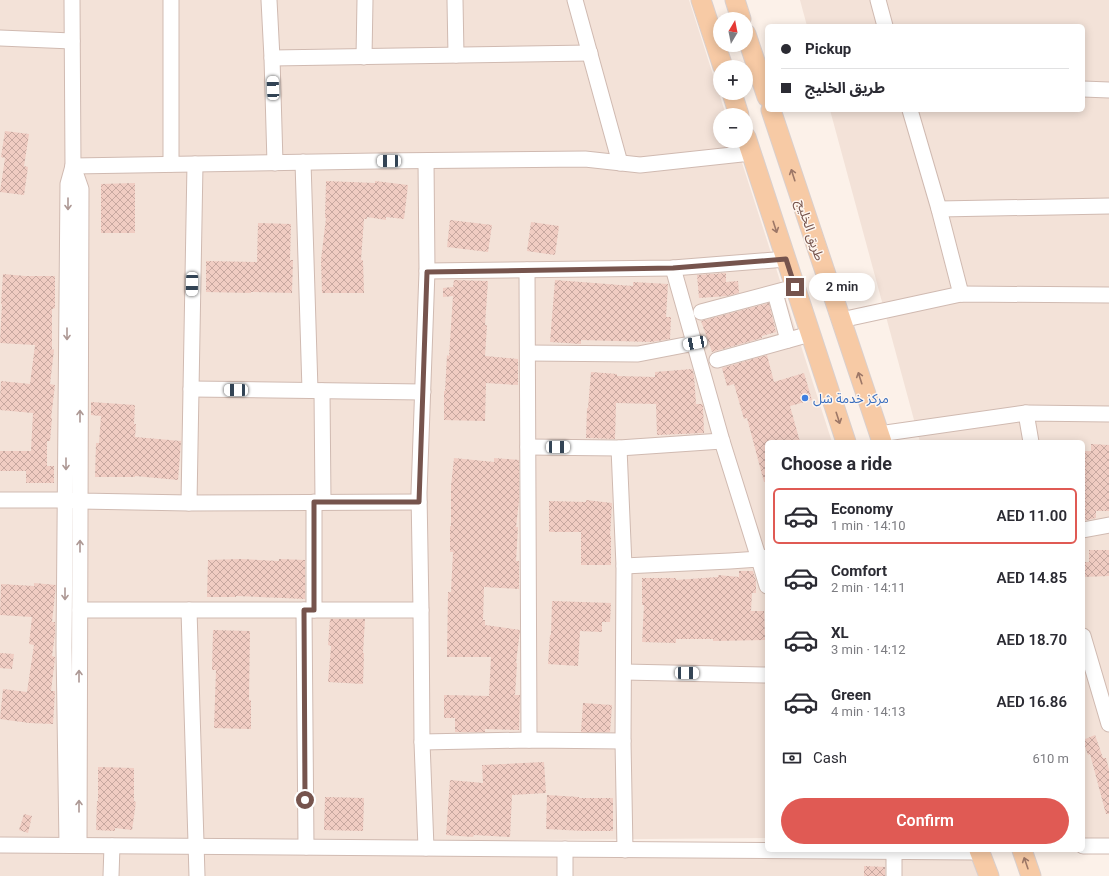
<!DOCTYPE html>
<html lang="en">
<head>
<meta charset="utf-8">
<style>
  :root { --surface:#fff; --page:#f7f7f7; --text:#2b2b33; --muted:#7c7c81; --line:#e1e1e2; --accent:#e05a54 }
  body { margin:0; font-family:Roboto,"Noto Sans Arabic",sans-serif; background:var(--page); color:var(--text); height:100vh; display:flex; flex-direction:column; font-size:15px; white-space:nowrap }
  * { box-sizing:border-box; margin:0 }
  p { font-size:13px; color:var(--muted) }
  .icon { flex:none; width:22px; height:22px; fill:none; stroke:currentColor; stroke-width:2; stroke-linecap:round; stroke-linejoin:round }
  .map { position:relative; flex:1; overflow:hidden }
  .panel { position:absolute; left:765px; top:440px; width:320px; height:412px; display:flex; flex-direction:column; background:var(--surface); border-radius:6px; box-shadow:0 2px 10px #0003 }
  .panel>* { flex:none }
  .top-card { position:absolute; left:765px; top:24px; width:320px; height:88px; border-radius:6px; box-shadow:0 2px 10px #0003; display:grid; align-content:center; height:88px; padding:0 16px; background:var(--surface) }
  .needle { width:26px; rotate:10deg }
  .buttons { position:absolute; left:713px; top:12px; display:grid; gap:8px }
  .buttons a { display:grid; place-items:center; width:40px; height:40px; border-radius:50%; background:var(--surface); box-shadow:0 2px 10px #0003; font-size:20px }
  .end { position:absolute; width:18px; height:18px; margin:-9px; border:5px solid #76544d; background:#fff; box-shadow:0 0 0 2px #fff }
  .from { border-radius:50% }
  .bubble { position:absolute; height:28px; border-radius:14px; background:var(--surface); box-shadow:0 2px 10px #0003; font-size:13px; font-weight:600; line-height:28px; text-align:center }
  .car { position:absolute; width:12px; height:24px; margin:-12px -6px; border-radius:5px; box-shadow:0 0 3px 1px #0007; background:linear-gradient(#fff 24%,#345 0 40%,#fff 0 76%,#345 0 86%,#fff 0) }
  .top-card b { display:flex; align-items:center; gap:14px; height:38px; font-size:15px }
  .top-card b+b { border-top:1px solid var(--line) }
  .top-card i { width:10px; height:10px; background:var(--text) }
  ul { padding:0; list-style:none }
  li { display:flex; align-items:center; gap:12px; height:56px; margin:0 8px 6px; padding:0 8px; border:2px solid transparent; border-radius:6px }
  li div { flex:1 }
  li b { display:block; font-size:15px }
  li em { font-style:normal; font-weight:600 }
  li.current { border-color:var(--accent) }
  li>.icon { width:36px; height:36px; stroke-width:1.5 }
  h2 { padding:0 16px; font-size:18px; line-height:48px }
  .pay { display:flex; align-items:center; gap:10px; height:44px; padding:0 16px; font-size:15px }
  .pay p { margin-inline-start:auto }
  .action { display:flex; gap:8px; margin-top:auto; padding:8px 16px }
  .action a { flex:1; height:46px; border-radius:24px; background:var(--accent); color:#fff; font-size:16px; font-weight:600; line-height:46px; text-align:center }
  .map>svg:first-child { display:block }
</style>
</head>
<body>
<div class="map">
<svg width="1109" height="876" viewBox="0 0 1109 876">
  <defs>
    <pattern id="building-cross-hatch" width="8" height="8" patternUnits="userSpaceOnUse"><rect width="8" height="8" fill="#f0ccc2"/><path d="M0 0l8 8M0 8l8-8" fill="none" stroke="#c7a8a0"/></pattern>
  </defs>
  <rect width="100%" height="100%" fill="#fcf1e9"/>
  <g fill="#f3e2d8">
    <polygon points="0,0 689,0 726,115 720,115 720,141 735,141 832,442 767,442 767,838 316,842 0,838"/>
    <polygon points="800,0 1109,0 1109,840 1083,840 1083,442 920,442 830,110 1083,110 1083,26 807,26"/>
    <polygon points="0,852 973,860 979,876 0,876"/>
  </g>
  <g fill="url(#building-cross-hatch)">
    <polygon points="5,131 29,134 24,166 28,167 24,195 0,192 5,158 1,157"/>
    <polygon points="326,181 375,183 375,181 408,185 404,219 386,217 386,220 367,217 367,219 364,219 361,260 363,260 364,293 322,293 321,260 326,218 325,218"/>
    <polygon points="135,183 135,233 101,233 101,184"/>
    <polygon points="450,220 492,225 488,252 447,247"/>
    <polygon points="531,222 559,226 555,255 527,251"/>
    <polygon points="258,223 291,224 290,260 293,260 292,293 251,292 251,293 206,292 206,261 257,262"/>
    <polygon points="726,273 726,282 738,281 739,293 727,296 699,298 697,275"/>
    <polygon points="3,274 25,276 55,276 55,308 52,309 52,349 54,350 50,384 55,385 51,418 52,418 50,441 47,441 47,466 54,466 54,483 26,483 26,471 0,471 0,451 31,451 33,413 0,410 0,399 1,381 30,384 35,345 0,343 2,304 1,304"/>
    <polygon points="454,280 488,281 485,325 487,325 485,356 518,359 518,385 486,383 485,421 444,420 444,391 445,391 447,355 449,356 453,296 443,297 443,288 453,287"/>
    <polygon points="555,280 633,286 633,282 668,284 666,317 671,317 670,339 651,342 581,340 581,344 550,342"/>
    <polygon points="769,303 776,332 762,336 762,338 712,352 701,321"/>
    <polygon points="767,355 774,382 804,373 812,400 790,406 800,442 767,442 767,482 764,482 747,418 744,419 734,384 727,386 722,368"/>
    <polygon points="692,369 694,375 696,404 702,404 703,406 704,433 657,435 656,404 616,403 615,439 586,438 587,408 588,408 591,372 617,374 617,376 655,377 655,372"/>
    <polygon points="91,402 135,405 134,424 136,424 135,437 181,441 178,480 135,476 135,477 95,477 96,443 99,443 101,416 91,415"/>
    <polygon points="1091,444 1109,445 1109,511 1096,511 1096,518 1083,521 1083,451 1091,451"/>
    <polygon points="454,458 494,462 494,458 519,460 519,501 516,527 518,527 516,561 519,561 519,589 484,587 483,620 485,620 485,625 520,630 516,663 517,663 515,695 520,695 519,730 485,729 485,732 455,732 455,718 444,718 444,695 489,696 491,657 447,657 448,592 451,592 453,552 450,552 450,526 451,526 451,486"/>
    <polygon points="586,500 612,503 610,536 611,536 611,565 581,565 581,532 549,532 549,501 586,502"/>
    <polygon points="1089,550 1109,550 1109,576 1083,577 1083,562 1089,562"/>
    <polygon points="241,559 279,561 279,559 305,560 305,599 236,596 236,597 207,597 208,560"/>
    <polygon points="739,571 753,571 756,581 756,593 752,593 751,611 764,611 765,640 713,641 713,639 676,639 676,643 642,642 644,605 642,605 642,578 676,578 676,580 718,577 718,575 739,577"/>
    <polygon points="34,583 56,585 52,622 55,622 55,634 52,656 55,657 55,658 51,691 55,691 53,724 29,723 0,719 3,689 27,692 34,645 29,644 32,617 0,615 1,584 34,586"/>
    <polygon points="552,601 611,603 610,622 602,622 602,632 580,631 578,666 548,664 550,635 551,635"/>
    <polygon points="330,619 365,619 363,653 364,653 363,684 328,682 331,646 328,645"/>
    <polygon points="213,630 250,631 249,700 251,700 251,729 214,728 216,670 212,670"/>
    <polygon points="0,653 14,654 12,669 0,668"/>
    <polygon points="583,703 612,705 610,732 581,732"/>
    <polygon points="1095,735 1103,758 1106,758 1109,770 1109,814 1106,814 1090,754 1088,755 1083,740"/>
    <polygon points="544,762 546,793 512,795 510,837 474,835 473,837 446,835 450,780 483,783 482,765"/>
    <polygon points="98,767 134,768 134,801 136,802 132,830 115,828 115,831 96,830 97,801 98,801"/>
    <polygon points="547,795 579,797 579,798 613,798 613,831 584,831 546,829"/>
    <polygon points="325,797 364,798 363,831 324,830"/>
    <polygon points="24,814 32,816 28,833 19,830"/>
    <polygon points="864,866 885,867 885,876 864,876"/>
  </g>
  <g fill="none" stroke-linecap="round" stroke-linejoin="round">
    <g stroke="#d0bab1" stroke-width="17">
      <g id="minor">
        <polyline points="171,0 171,164"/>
        <polyline points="269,0 272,58 275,163"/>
        <polyline points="455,0 456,55"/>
        <polyline points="575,0 620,163"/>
        <polyline points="878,0 885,26"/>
        <polyline points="0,38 72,41"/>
        <polyline points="364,57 365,0"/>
        <polyline points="272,58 590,53"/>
        <polyline points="1083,89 1109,90"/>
        <polyline points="910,110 939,209 961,294"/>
        <polyline points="303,162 310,390"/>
        <polyline points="195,164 189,503 419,502"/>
        <polyline points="73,166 81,189 79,845"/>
        <polyline points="73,166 377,161 585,159 640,165 751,153"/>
        <polyline points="939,209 1109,206"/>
        <polyline points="673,268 722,441 759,559 767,586"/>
        <polyline points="527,270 529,740"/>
        <polyline points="427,271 673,268 786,259"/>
        <polyline points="775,293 788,340"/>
        <polyline points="701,312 795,287"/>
        <polyline points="841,320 961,294 1109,295"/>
        <polyline points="528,353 638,354 695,343"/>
        <polyline points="717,360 810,334"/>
        <polyline points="191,389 423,392"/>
        <polyline points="322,391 323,502"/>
        <polyline points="1026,413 1031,442"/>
        <polyline points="879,434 1026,413 1109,414"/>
        <polyline points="528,447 619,448 722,441"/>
        <polyline points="619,448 624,566 623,741 625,850"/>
        <polyline points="0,500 65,500 80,501 189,503"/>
        <polyline points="314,502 314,610"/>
        <polyline points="1083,530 1109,525"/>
        <polyline points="624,566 730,561 759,559 767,557"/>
        <polyline points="80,610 421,610"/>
        <polyline points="189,610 197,876"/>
        <polyline points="304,610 306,847"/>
        <polyline points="1083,636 1109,724"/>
        <polyline points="624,672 767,675"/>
        <polyline points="422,742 529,740 623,741"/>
        <polyline points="0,845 979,852"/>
        <polyline points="67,845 64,647 68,184 73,166 72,0"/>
        <polyline points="1083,846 1109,846"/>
        <polyline points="426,848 422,742 421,610 419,493 427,271 426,161"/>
        <polyline points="894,852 894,876"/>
        <polyline points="111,876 112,846"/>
        <polyline points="565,876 565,849"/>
      </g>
    </g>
    <g stroke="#d9cfcd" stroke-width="21">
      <g id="major">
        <polyline points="701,0 723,67"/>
        <polyline points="735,0 741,19"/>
        <polyline points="746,34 767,97"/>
        <polyline points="732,93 739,115"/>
        <polyline points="771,110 882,442"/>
        <polyline points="746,137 846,442"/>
        <polyline points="979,850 989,876"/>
        <polyline points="1022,850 1031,876"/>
      </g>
    </g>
    <use href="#minor" stroke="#fff" stroke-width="15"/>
    <use href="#major" stroke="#f7caa5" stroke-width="19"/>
  </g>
  <defs><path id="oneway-shaft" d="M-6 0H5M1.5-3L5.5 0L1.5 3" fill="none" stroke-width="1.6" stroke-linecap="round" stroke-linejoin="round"/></defs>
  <g stroke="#9d7767">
    <use href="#oneway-shaft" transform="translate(793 175) rotate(-108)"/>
    <use href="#oneway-shaft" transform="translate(775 227) rotate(72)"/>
    <use href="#oneway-shaft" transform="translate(860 378) rotate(-108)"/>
    <use href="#oneway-shaft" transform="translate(838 418) rotate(72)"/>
    <use href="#oneway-shaft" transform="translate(1026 863) rotate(-109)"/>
  </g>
  <g stroke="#ad9894">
    <use href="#oneway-shaft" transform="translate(68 204) rotate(90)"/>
    <use href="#oneway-shaft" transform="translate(67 334) rotate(90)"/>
    <use href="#oneway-shaft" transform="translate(80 416) rotate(-90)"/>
    <use href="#oneway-shaft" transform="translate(66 464) rotate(90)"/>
    <use href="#oneway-shaft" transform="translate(80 546) rotate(-90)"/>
    <use href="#oneway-shaft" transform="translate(65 594) rotate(90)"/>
    <use href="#oneway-shaft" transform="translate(79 676) rotate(-90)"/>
    <use href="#oneway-shaft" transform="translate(79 806) rotate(-90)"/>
  </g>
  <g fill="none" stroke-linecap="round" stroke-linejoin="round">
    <polyline stroke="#76544d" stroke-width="5" points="305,800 304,610 314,610 314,502 419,502 427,272 673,268 786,259 795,287"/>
  </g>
  <circle fill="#3f7fe0" stroke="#fef6f0" stroke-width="1.5" cx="805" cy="398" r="4"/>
  <g text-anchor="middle" stroke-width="3" stroke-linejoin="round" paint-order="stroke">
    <g font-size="13" fill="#76544d" stroke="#fef6f0">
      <text transform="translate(811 230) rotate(72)" y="5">طريق الخليج</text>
    </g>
    <g font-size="13" fill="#366cbe" stroke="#fef6f0" text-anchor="start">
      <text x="813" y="403">مركز خدمة شل</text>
    </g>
  </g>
</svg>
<div class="buttons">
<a><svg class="needle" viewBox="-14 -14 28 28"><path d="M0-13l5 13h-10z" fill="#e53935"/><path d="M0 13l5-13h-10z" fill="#7c7c81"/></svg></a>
<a>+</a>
<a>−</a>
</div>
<i class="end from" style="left:305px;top:800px"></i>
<i class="end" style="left:795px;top:287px"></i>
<div class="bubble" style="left:809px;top:273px;width:66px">2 min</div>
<i class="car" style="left:273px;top:88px;rotate:358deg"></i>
<i class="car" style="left:389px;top:161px;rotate:270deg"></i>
<i class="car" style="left:192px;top:284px;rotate:181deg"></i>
<i class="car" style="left:695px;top:343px;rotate:259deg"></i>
<i class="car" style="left:236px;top:390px;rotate:271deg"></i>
<i class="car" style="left:558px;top:447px;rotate:90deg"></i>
<i class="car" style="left:687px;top:673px;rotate:91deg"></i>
<div class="top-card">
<b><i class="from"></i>Pickup</b>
<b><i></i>طريق الخليج</b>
</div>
<section class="panel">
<h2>Choose a ride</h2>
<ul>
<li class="current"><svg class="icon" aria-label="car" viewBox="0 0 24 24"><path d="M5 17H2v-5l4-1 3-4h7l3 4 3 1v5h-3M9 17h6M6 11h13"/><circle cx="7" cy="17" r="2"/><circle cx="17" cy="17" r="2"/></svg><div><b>Economy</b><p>1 min · 14:10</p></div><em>AED 11.00</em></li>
<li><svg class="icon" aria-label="car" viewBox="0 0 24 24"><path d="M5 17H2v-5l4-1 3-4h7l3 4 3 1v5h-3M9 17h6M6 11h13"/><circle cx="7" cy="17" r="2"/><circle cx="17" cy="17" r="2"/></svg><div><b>Comfort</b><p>2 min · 14:11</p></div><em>AED 14.85</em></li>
<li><svg class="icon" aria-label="car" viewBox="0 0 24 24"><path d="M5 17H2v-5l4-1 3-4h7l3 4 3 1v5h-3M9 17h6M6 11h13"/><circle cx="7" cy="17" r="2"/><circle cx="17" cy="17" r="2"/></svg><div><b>XL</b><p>3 min · 14:12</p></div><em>AED 18.70</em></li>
<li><svg class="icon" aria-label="car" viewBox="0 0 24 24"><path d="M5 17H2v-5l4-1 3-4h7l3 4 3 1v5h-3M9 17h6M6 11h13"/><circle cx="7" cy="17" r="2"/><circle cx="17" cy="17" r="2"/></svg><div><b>Green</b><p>4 min · 14:13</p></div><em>AED 16.86</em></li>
</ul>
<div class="pay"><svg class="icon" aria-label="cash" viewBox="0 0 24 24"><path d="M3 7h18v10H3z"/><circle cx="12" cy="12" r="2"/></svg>Cash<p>610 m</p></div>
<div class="action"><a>Confirm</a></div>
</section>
</div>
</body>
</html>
